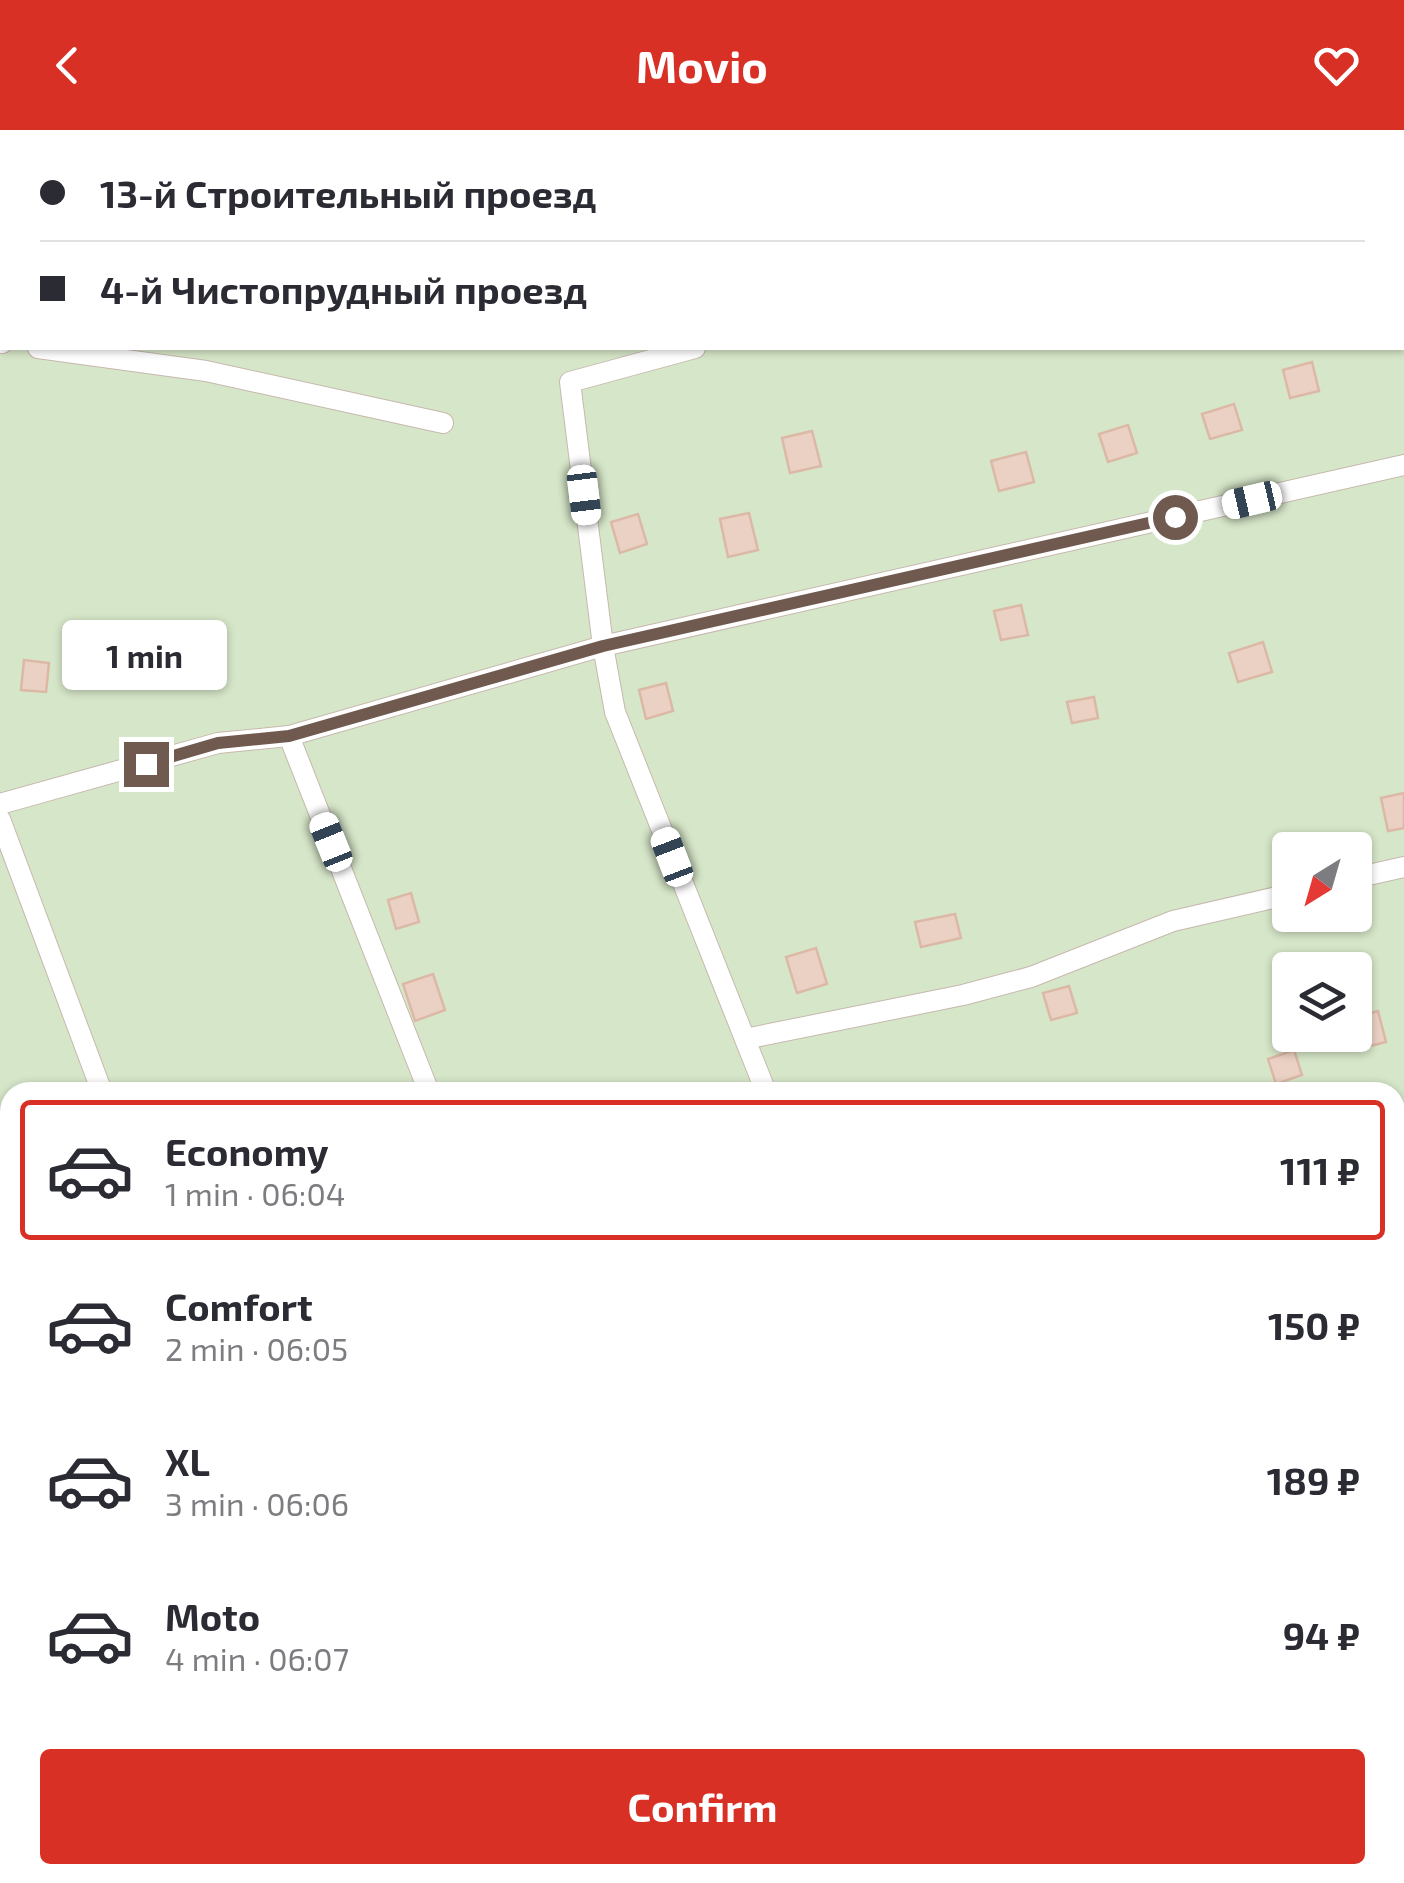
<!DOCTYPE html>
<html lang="en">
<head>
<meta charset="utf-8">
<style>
  :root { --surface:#fff; --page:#f7f7f7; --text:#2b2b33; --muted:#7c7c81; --line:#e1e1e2; --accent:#d93025 }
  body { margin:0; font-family:"Exo 2",sans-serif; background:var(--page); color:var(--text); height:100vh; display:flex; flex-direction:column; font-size:38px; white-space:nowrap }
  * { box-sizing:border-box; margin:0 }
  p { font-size:32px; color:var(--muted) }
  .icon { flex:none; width:55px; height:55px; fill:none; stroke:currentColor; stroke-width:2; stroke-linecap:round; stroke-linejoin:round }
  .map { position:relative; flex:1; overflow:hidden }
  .side { position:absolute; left:0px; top:952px; width:1405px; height:802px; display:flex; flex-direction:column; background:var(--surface); border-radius:30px 30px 0 0; box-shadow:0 2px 8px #0004 }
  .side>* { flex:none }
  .hud { position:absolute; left:0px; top:0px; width:1405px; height:220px; box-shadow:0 2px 8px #0004; display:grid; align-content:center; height:220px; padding:0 40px; background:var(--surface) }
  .needle { width:65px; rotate:217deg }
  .fabs { position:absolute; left:1272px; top:702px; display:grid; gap:20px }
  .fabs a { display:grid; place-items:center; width:100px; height:100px; border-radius:10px; background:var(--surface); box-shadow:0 2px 8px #0004; font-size:50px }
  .end { position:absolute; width:45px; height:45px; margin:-22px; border:12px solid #705a50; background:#fff; box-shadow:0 0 0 5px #fff }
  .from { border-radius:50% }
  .bubble { position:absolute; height:70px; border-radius:10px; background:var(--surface); box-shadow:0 2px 8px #0004; font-size:32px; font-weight:700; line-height:70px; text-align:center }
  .car { position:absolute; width:30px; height:60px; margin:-30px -15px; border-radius:12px; box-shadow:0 0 8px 2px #0007; background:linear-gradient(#fff 24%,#345 0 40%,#fff 0 76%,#345 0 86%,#fff 0) }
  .hud b { display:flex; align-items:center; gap:35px; height:95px; font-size:38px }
  .hud b+b { border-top:2px solid var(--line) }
  .hud i { width:25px; height:25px; background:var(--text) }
  ul { padding:18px 0 0; list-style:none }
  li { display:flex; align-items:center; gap:30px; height:140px; margin:0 20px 15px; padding:0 20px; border:5px solid transparent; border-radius:10px }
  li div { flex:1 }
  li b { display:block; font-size:38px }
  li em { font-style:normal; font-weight:700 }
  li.selected { border-color:var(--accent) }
  li>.icon { width:90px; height:90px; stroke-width:1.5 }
  .primary-button { display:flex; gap:20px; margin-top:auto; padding:20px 40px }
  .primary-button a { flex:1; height:115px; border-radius:10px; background:var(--accent); color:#fff; font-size:40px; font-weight:700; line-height:115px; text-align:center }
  header { display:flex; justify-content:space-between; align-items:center; height:130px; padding:0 40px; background:var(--accent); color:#fff; font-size:45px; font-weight:700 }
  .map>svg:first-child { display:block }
</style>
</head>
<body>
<header><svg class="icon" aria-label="back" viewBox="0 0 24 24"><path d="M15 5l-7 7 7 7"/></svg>Movio<svg class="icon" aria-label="heart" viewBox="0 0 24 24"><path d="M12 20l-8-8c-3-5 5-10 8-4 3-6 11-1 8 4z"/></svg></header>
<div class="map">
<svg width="1404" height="1753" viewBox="0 0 1404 1753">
  <rect width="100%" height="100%" fill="#faf2e8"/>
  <path fill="#d6e6c8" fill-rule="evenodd" d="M 501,0 L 1404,0 L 1404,1753 L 0,1753 L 0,8 L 2,218 L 1402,218 L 1402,2 ZM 1290,720 L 1355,720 L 1355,785 L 1290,785 ZM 1290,840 L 1355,840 L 1355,905 L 1290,905 ZM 10,962 L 1395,962 L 1395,1745 L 10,1745 Z"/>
  <g fill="#ebd1c4" stroke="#dcb8a6" stroke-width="2.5">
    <polygon points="1312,232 1319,261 1290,268 1283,240"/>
    <polygon points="1234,274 1242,300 1210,309 1202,284"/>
    <polygon points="1128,295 1137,323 1108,332 1099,304"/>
    <polygon points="812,301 821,336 790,343 782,308"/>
    <polygon points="1026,322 1034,352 999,361 991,331"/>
    <polygon points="749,383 758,420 728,427 720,389"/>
    <polygon points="638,384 647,414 620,423 611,392"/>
    <polygon points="1021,475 1028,505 1001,510 994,481"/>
    <polygon points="1263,512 1272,542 1238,552 1229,523"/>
    <polygon points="24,530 49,533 46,562 21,560"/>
    <polygon points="666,553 673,581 646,589 639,560"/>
    <polygon points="1094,567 1098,588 1072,593 1067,572"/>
    <polygon points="1404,663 1404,698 1388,701 1381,668"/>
    <polygon points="411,763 419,792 396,799 388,770"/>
    <polygon points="955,784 961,808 921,817 915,792"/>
    <polygon points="816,818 827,854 797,863 786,827"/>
    <polygon points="433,844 445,880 415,891 403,854"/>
    <polygon points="1069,856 1077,883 1051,890 1043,863"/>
    <polygon points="1378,881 1386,912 1358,919 1354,905 1355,887"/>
    <polygon points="1294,920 1302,945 1276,954 1268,929"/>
    <polygon points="110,1745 147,1745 149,1753 112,1753"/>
  </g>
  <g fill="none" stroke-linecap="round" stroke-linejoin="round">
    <g stroke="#c7b8ae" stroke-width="22">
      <g id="lane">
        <polyline points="1402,24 1404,24"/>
        <polyline points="0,212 2,213"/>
        <polyline points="38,218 206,241 443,293"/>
        <polyline points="695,218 570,252 603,516 615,582 766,962"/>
        <polyline points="289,606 429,962"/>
        <polyline points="0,674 218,613 289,606 603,516 1404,335"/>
        <polyline points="0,689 102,962"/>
        <polyline points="1355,748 1404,737"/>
        <polyline points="745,909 963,865 1031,847 1173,791 1290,764"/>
        <polyline points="1395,1126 1404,1123"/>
        <polyline points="1395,1480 1404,1478"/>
        <polyline points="0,1684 10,1715"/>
        <polyline points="20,1745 22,1753"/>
        <polyline points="386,1745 388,1753"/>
        <polyline points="1095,1745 1099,1753"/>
        <polyline points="637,1753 666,1745"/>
      </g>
    </g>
    <use href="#lane" stroke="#fff" stroke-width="20"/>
  </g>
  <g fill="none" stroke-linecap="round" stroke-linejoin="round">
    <polyline stroke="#705a50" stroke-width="12" points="146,634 218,613 289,606 603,516 1175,387"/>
  </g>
</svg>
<div class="fabs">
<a><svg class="needle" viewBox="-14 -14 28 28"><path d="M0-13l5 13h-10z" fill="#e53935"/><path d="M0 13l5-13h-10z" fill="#7c7c81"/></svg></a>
<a><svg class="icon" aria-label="layers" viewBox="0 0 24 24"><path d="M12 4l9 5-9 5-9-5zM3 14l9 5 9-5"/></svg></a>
</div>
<i class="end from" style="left:1175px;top:387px"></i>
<i class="end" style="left:146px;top:634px"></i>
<div class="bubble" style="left:62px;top:490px;width:165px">1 min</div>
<i class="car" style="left:584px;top:365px;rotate:173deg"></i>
<i class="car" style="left:1252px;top:370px;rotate:257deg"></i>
<i class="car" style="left:331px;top:712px;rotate:338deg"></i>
<i class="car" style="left:672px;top:727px;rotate:339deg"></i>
<div class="hud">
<b><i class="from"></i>13-й Строительный проезд</b>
<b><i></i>4-й Чистопрудный проезд</b>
</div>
<section class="side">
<ul>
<li class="selected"><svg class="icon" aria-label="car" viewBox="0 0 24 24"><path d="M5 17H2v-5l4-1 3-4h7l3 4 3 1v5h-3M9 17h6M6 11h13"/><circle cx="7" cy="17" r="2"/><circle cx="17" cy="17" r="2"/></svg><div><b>Economy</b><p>1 min · 06:04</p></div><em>111 ₽</em></li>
<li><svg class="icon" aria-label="car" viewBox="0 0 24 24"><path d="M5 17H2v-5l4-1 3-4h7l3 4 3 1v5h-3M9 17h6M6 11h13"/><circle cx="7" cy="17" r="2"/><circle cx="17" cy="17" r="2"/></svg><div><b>Comfort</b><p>2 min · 06:05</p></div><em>150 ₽</em></li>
<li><svg class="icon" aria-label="car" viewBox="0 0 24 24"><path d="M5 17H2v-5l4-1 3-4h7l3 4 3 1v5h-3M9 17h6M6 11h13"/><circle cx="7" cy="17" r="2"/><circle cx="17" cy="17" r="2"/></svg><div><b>XL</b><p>3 min · 06:06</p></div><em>189 ₽</em></li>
<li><svg class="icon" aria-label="car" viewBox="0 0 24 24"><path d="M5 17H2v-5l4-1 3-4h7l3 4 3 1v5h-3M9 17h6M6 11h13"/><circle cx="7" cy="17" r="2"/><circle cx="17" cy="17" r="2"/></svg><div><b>Moto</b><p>4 min · 06:07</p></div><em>94 ₽</em></li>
</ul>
<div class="primary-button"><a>Confirm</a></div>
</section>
</div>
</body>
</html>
